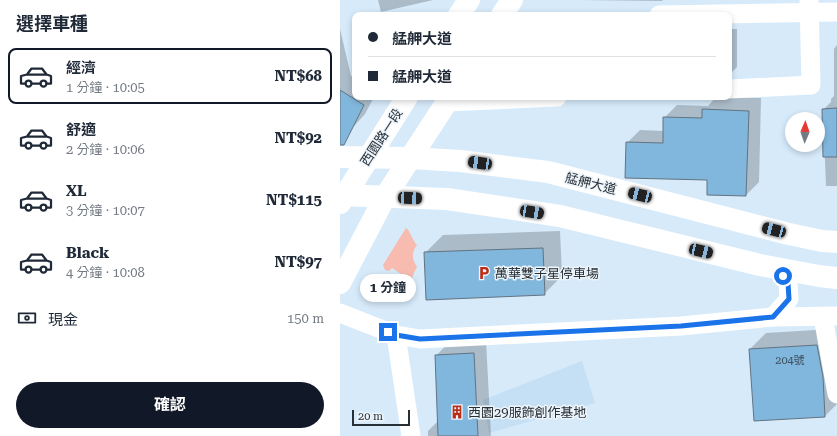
<!DOCTYPE html>
<html lang="zh-TW">
<head>
<meta charset="utf-8">
<style>
  :root { --surface:#fff; --page:#f6f6f7; --text:#1f2937; --muted:#747a83; --line:#e0e1e3; --accent:#111827 }
  body { margin:0; font-family:"Roboto Serif","Noto Sans TC",serif; background:var(--page); color:var(--text); height:100vh; display:flex; flex-direction:column; font-size:15px; white-space:nowrap }
  * { box-sizing:border-box; margin:0 }
  p { font-size:13px; color:var(--muted) }
  .icon { flex:none; width:22px; height:22px; fill:none; stroke:currentColor; stroke-width:2; stroke-linecap:round; stroke-linejoin:round }
  .map { position:relative; flex:1; overflow:hidden }
  .drawer { display:flex; flex-direction:column; background:var(--surface); width:340px }
  .drawer>* { flex:none }
  .guide { position:absolute; left:12px; top:12px; width:380px; height:88px; border-radius:8px; box-shadow:0 2px 6px #0003; display:grid; align-content:center; height:88px; padding:0 16px; background:var(--surface) }
  .needle { width:26px; rotate:2deg }
  .fabs { position:absolute; left:445px; top:112px; display:grid; gap:8px }
  .fabs a { display:grid; place-items:center; width:40px; height:40px; border-radius:50%; background:var(--surface); box-shadow:0 2px 6px #0003; font-size:20px }
  .scale { position:absolute; left:12px; bottom:10px; width:58px; box-sizing:border-box; padding-left:4px; border:2px solid #282f35; border-top:0; font-size:11px; line-height:14px; white-space:nowrap; color:#282f35; -webkit-text-stroke:3px #edf5fc; paint-order:stroke }
  .end { position:absolute; width:18px; height:18px; margin:-9px; border:5px solid #1a73e8; background:#fff; box-shadow:0 0 0 2px #fff }
  .from { border-radius:50% }
  .bubble { position:absolute; height:28px; border-radius:14px; background:var(--surface); box-shadow:0 2px 6px #0003; font-size:13px; font-weight:700; line-height:28px; text-align:center }
  .car { position:absolute; width:12px; height:24px; margin:-12px -6px; border-radius:5px; box-shadow:0 0 3px 1px #0007; background:linear-gradient(#222 24%,#8ab4d8 0 40%,#222 0 76%,#8ab4d8 0 86%,#222 0) }
  .guide b { display:flex; align-items:center; gap:14px; height:38px; font-size:15px }
  .guide b+b { border-top:1px solid var(--line) }
  .guide i { width:10px; height:10px; background:var(--text) }
  ul { padding:0; list-style:none }
  li { display:flex; align-items:center; gap:12px; height:56px; margin:0 8px 6px; padding:0 8px; border:2px solid transparent; border-radius:8px }
  li div { flex:1 }
  li b { display:block; font-size:15px }
  li em { font-style:normal; font-weight:700 }
  li.selected { border-color:var(--accent) }
  li>.icon { width:36px; height:36px; stroke-width:1.5 }
  h2 { padding:0 16px; font-size:18px; line-height:48px }
  .pay { display:flex; align-items:center; gap:10px; height:44px; padding:0 16px; font-size:15px }
  .pay p { margin-inline-start:auto }
  .button { display:flex; gap:8px; margin-top:auto; padding:8px 16px }
  .button a { flex:1; height:46px; border-radius:24px; background:var(--accent); color:#fff; font-size:16px; font-weight:700; line-height:46px; text-align:center }
  main { display:flex; flex:1; min-height:0 }
  .map>svg:first-child { display:block }
</style>
</head>
<body>
<main>
<section class="drawer">
<h2>選擇車種</h2>
<ul>
<li class="selected"><svg class="icon" aria-label="car" viewBox="0 0 24 24"><path d="M5 17H2v-5l4-1 3-4h7l3 4 3 1v5h-3M9 17h6M6 11h13"/><circle cx="7" cy="17" r="2"/><circle cx="17" cy="17" r="2"/></svg><div><b>經濟</b><p>1 分鐘 · 10:05</p></div><em>NT$68</em></li>
<li><svg class="icon" aria-label="car" viewBox="0 0 24 24"><path d="M5 17H2v-5l4-1 3-4h7l3 4 3 1v5h-3M9 17h6M6 11h13"/><circle cx="7" cy="17" r="2"/><circle cx="17" cy="17" r="2"/></svg><div><b>舒適</b><p>2 分鐘 · 10:06</p></div><em>NT$92</em></li>
<li><svg class="icon" aria-label="car" viewBox="0 0 24 24"><path d="M5 17H2v-5l4-1 3-4h7l3 4 3 1v5h-3M9 17h6M6 11h13"/><circle cx="7" cy="17" r="2"/><circle cx="17" cy="17" r="2"/></svg><div><b>XL</b><p>3 分鐘 · 10:07</p></div><em>NT$115</em></li>
<li><svg class="icon" aria-label="car" viewBox="0 0 24 24"><path d="M5 17H2v-5l4-1 3-4h7l3 4 3 1v5h-3M9 17h6M6 11h13"/><circle cx="7" cy="17" r="2"/><circle cx="17" cy="17" r="2"/></svg><div><b>Black</b><p>4 分鐘 · 10:08</p></div><em>NT$97</em></li>
</ul>
<div class="pay"><svg class="icon" aria-label="cash" viewBox="0 0 24 24"><path d="M3 7h18v10H3z"/><circle cx="12" cy="12" r="2"/></svg>現金<p>150 m</p></div>
<div class="button"><a>確認</a></div>
</section>
<div class="map">
<svg width="497" height="436" viewBox="0 0 497 436">
  <rect width="100%" height="100%" fill="#d6eafa"/>
  <polygon fill="#c5dff4" points="242,361 255,403 149,433 143,400"/>
  <path fill="#f8bbaf" d="M 66,228 C 70,230 72,240 77,245 C 71,253 72,259 77,267 C 71,277 69,287 73,298 C 60,300 49,299 39,290 L 41,287 L 50,293 L 61,274 L 52,268 L 49,271 L 45,270 L 43,265 Z"/>
  <g fill="#0003">
    <polygon points="38,0 93,0 41,12"/>
    <polygon points="240,0 323,0 322,1"/>
    <polygon points="0,29 11,76 15,79 15,97 34,97 25,114 5,136 0,136"/>
    <polygon points="389,29 397,29 397,67 389,75"/>
    <polygon points="497,45 497,186 486,186 483,110 491,102 491,99 494,96 494,49"/>
    <polygon points="376,97 421,98 419,182 406,195 368,179 287,143 300,130 324,131 324,118 337,105 368,106"/>
    <polygon points="220,231 222,276 204,294 85,253 103,235"/>
    <polygon points="492,329 497,355 497,404 485,416 410,349 426,333"/>
    <polygon points="146,341 151,436 88,436 88,431 99,420 96,356 108,343"/>
  </g>
  <g fill="#81b6dd" stroke="#627381">
    <polygon points="0,90 24,105 4,145 0,145"/>
    <polygon points="497,108 497,157 483,157 482,109"/>
    <polygon points="362,109 409,111 406,196 367,195 367,180 285,178 286,142 323,143 323,117 362,118"/>
    <polygon points="203,248 205,295 86,300 84,252"/>
    <polygon points="477,345 483,377 485,417 414,421 409,349"/>
    <polygon points="134,353 138,436 98,436 95,355"/>
  </g>
  <g fill="none" stroke-linecap="round" stroke-linejoin="round">
    <g stroke="#fff" stroke-width="19">
      <polyline points="319,15 497,12"/>
      <polyline points="389,89 471,85 469,0"/>
      <polyline points="106,102 217,97"/>
      <polyline points="0,313 56,335 80,339 341,326 433,317 497,316"/>
      <polyline points="433,317 449,299 448,283 438,269"/>
      <polyline points="483,317 497,394"/>
      <polyline points="56,335 71,436"/>
    </g>
    <g stroke="#fff" stroke-width="22">
      <polyline points="119,15 129,0"/>
      <polyline points="162,15 172,0"/>
      <polyline points="0,157 70,158 120,161 208,172 449,234 482,241 497,242"/>
      <polyline points="0,195 107,199 220,216 420,265 479,276 497,278"/>
      <polyline points="0,203 67,97"/>
      <polyline points="0,283 45,197 110,97"/>
    </g>
  </g>
  <g fill="none" stroke-linecap="round" stroke-linejoin="round">
    <polyline stroke="#1a73e8" stroke-width="5" points="48,332 56,335 80,339 341,326 433,317 449,299 448,283 443,276"/>
  </g>
  <defs>
    <g id="parking-bare" transform="scale(1.08)"><path d="M-3.5-5.5H1a3.5 3.5 0 0 1 0 7H-1V5.5H-3.5ZM-1-3.4V-.6H.8a1.4 1.4 0 0 0 0-2.8Z" fill="#ba2e18" stroke="#edf5fc" stroke-width="2.5" paint-order="stroke"/></g>
    <g id="building-bare" transform="scale(1.08)"><path d="M-4-6H4V6H1V3H-1V6H-4ZM-2.5-4.3h1.7v1.8h-1.7ZM.8-4.3h1.7v1.8H.8ZM-2.5-1h1.7V.8h-1.7ZM.8-1h1.7V.8H.8Z" fill="#ba2e18" stroke="#edf5fc" stroke-width="2.5" paint-order="stroke"/></g>
  </defs>
  <g fill-rule="evenodd">
    <use href="#parking-bare" x="144" y="273"/>
    <use href="#building-bare" x="117" y="412"/>
  </g>
  <g text-anchor="middle" stroke-width="3" stroke-linejoin="round" paint-order="stroke">
    <g font-size="11" fill="#3e515f">
      <text x="450" y="364">204號</text>
    </g>
    <g font-size="13" fill="#282f35" stroke="#edf5fc">
      <text transform="translate(41 137) rotate(-57)" y="5">西園路一段</text>
      <text transform="translate(251 183) rotate(14)" y="5">艋舺大道</text>
    </g>
    <g font-size="13" fill="#282f35" stroke="#edf5fc" text-anchor="start">
      <text x="155" y="278">萬華雙子星停車場</text>
      <text x="128" y="417">西園29服飾創作基地</text>
    </g>
  </g>
</svg>
<div class="fabs">
<a><svg class="needle" viewBox="-14 -14 28 28"><path d="M0-13l5 13h-10z" fill="#e53935"/><path d="M0 13l5-13h-10z" fill="#747a83"/></svg></a>
</div>
<div class="scale">20 m</div>
<i class="end from" style="left:443px;top:276px"></i>
<i class="end" style="left:48px;top:332px"></i>
<div class="bubble" style="left:20px;top:274px;width:56px">1 分鐘</div>
<i class="car" style="left:140px;top:163px;rotate:278deg"></i>
<i class="car" style="left:300px;top:195px;rotate:284deg"></i>
<i class="car" style="left:70px;top:198px;rotate:92deg"></i>
<i class="car" style="left:192px;top:212px;rotate:99deg"></i>
<i class="car" style="left:434px;top:230px;rotate:285deg"></i>
<i class="car" style="left:361px;top:251px;rotate:103deg"></i>
<div class="guide">
<b><i class="from"></i>艋舺大道</b>
<b><i></i>艋舺大道</b>
</div>
</div>
</main>
</body>
</html>
